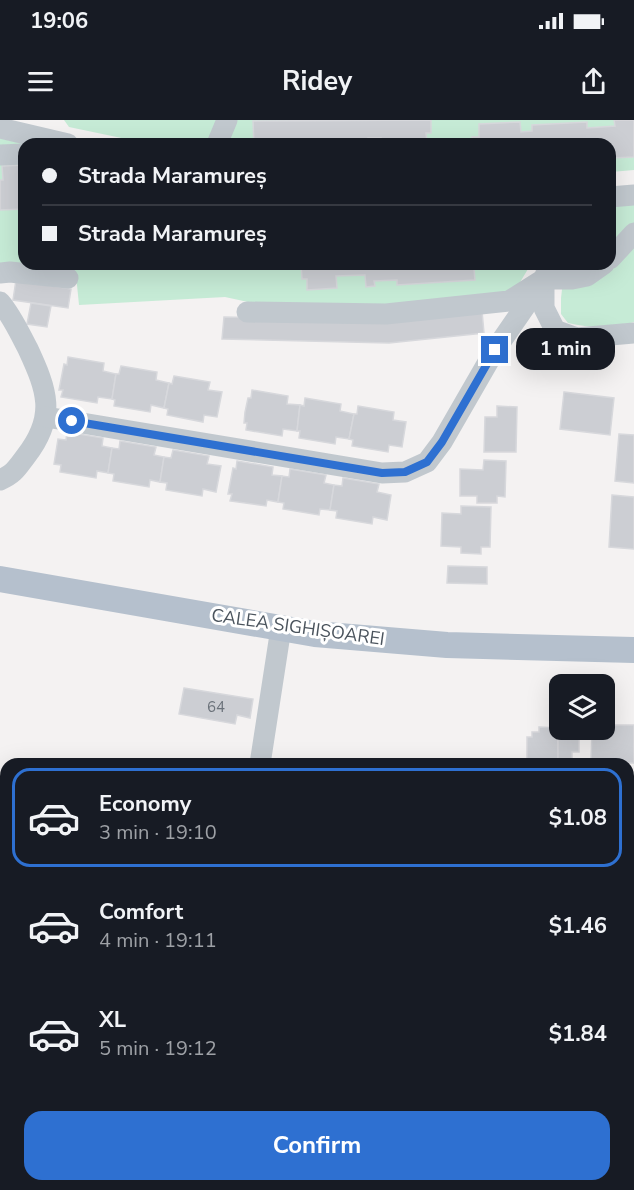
<!DOCTYPE html>
<html lang="en">
<head>
<meta charset="utf-8">
<style>
  :root { --surface:#171b24; --page:#242831; --text:#f1f3f6; --muted:#9ea1a6; --line:#363941; --accent:#2e70d1 }
  body { margin:0; font-family:"Nunito Sans",sans-serif; background:var(--page); color:var(--text); height:100vh; display:flex; flex-direction:column; font-size:22px; white-space:nowrap }
  * { box-sizing:border-box; margin:0 }
  p { font-size:20px; color:var(--muted) }
  .icon { flex:none; width:33px; height:33px; fill:none; stroke:currentColor; stroke-width:2; stroke-linecap:round; stroke-linejoin:round }
  .map { position:relative; flex:1; overflow:hidden }
  .side { position:absolute; left:0px; top:638px; width:634px; height:434px; display:flex; flex-direction:column; background:var(--surface); border-radius:18px 18px 0 0; box-shadow:0 6px 24px #0002 }
  .side>* { flex:none }
  .guide { position:absolute; left:18px; top:18px; width:598px; height:132px; border-radius:18px; box-shadow:0 6px 24px #0002; display:grid; align-content:center; height:132px; padding:0 24px; background:var(--surface) }
  .controls { position:absolute; left:549px; top:554px; display:grid; gap:12px }
  .controls a { display:grid; place-items:center; width:66px; height:66px; border-radius:12px; background:var(--surface); box-shadow:0 6px 24px #0002; font-size:30px }
  .end { position:absolute; width:27px; height:27px; margin:-14px; border:8px solid #2e70d1; background:#fff; box-shadow:0 0 0 3px #fff }
  .from { border-radius:50% }
  .bubble { position:absolute; height:42px; border-radius:18px; background:var(--surface); box-shadow:0 6px 24px #0002; font-size:20px; font-weight:700; line-height:42px; text-align:center }
  .guide b { display:flex; align-items:center; gap:21px; height:57px; font-size:22px }
  .guide b+b { border-top:2px solid var(--line) }
  .guide i { width:15px; height:15px; background:var(--text) }
  ul { padding:10px 0 0; list-style:none }
  li { display:flex; align-items:center; gap:18px; height:99px; margin:0 12px 9px; padding:0 12px; border:3px solid transparent; border-radius:18px }
  li div { flex:1 }
  li b { display:block; font-size:22px }
  li em { font-style:normal; font-weight:700 }
  li.on { border-color:var(--accent) }
  li>.icon { width:54px; height:54px; stroke-width:1.5 }
  .action { display:flex; gap:12px; margin-top:auto; padding:12px 24px }
  .action a { flex:1; height:69px; border-radius:18px; background:var(--accent); color:#fff; font-size:24px; font-weight:700; line-height:69px; text-align:center }
  .status { display:flex; justify-content:space-between; align-items:center; height:42px; padding:0 30px; background:var(--surface); direction:ltr }
  .status svg { height:16px; fill:currentColor }
  header { display:flex; justify-content:space-between; align-items:center; height:78px; padding:0 24px; background:var(--surface); font-size:27px; font-weight:700 }
  .map>svg:first-child { display:block }
</style>
</head>
<body>
<div class="status"><b>19:06</b><svg viewBox="0 0 49 12"><path d="M0 12V9h3v3zM5 12V6h3v6zM10 12V3h3v9zM15 12V0h3v12zM26 1h20v11H26zM47 4h2v5h-2z"/></svg></div>
<header><svg class="icon" aria-label="menu" viewBox="0 0 24 24"><path d="M4 6h16M4 12h16M4 18h16"/></svg>Ridey<svg class="icon" aria-label="share" viewBox="0 0 24 24"><path d="M12 15V3M7 8l5-5 5 5M5 13v7h14v-7"/></svg></header>
<div class="map">
<svg width="634" height="1070" viewBox="0 0 634 1070">
  <rect width="100%" height="100%" fill="#f4f2f2"/>
  <g fill="#c6ebd6">
    <polygon points="64,0 634,0 634,50 611,52 610,24 150,24 69,7"/>
    <polygon points="0,18 24,24 24,144 531,144 516,169 493,177 364,189 262,185 225,177 79,185 76,155 0,144"/>
    <path d="M 634,77 L 634,202 C 612,209 591,208 568,203 L 561,194 L 561,178 L 565,144 L 610,144 L 611,81 Z"/>
    <polygon points="629,878 634,878 634,1070 11,1070 15,1065 628,1065"/>
  </g>
  <g fill="#ccced3" stroke="#d7d8dc" stroke-width="1.5">
    <polygon points="431,0 431,13 426,13 427,24 381,24 381,18 368,18 369,24 314,24 314,20 291,21 291,24 254,24 253,1"/>
    <polygon points="614,0 634,0 634,37 610,38 610,24 473,24 472,17 479,17 479,4 520,2 521,12 532,11 532,5 587,2 587,8 615,6"/>
    <polygon points="24,45 24,89 0,90 0,60 3,60 2,46"/>
    <polygon points="301,144 478,144 478,149 474,149 475,160 397,165 397,160 374,161 375,166 366,167 365,155 336,156 337,168 307,170 307,159 302,159"/>
    <polygon points="16,160 71,169 68,188 13,180"/>
    <polygon points="31,183 51,186 47,207 27,204"/>
    <polygon points="482,191 484,213 389,223 222,219 224,197 387,201"/>
    <polygon points="68,237 104,243 103,251 116,254 112,279 98,277 97,283 61,277 63,270 59,270 64,244 67,245"/>
    <polygon points="121,246 157,252 156,260 169,263 164,288 151,285 150,292 114,286 115,280 112,279 116,254 119,254"/>
    <polygon points="174,256 210,262 208,270 222,272 217,297 204,295 203,302 167,295 168,289 164,288 169,263 172,264"/>
    <polygon points="252,270 288,276 287,284 300,285 297,311 283,309 282,316 246,310 247,303 244,303 245,292 248,278 251,278"/>
    <polygon points="564,272 614,278 610,315 560,309"/>
    <polygon points="305,278 341,284 340,291 354,294 349,319 336,317 335,324 299,318 300,311 297,311 300,285 304,286"/>
    <polygon points="358,286 394,292 393,300 406,302 402,327 389,325 388,332 352,326 353,320 349,319 354,294 357,294"/>
    <polygon points="497,286 517,287 516,332 484,332 485,297 497,297"/>
    <polygon points="67,312 103,318 102,326 112,328 108,353 97,351 96,358 60,352 61,345 54,344 58,319 66,320"/>
    <polygon points="619,314 634,315 634,363 615,361"/>
    <polygon points="120,321 156,327 154,335 164,337 160,362 150,360 149,367 113,361 114,354 108,353 112,328 119,329"/>
    <polygon points="173,330 209,336 207,344 221,346 216,372 203,369 202,376 166,370 167,363 160,362 164,337 171,338"/>
    <polygon points="484,340 506,341 505,377 497,376 497,383 477,383 477,376 460,376 460,349 483,350"/>
    <polygon points="237,341 273,347 272,355 282,356 278,382 267,380 266,386 230,381 232,374 228,374 233,348 236,349"/>
    <polygon points="290,349 326,355 324,363 334,365 330,390 320,389 319,395 283,389 284,383 278,382 282,356 289,357"/>
    <polygon points="343,358 379,364 377,372 391,375 387,400 373,397 372,404 336,398 337,391 330,390 334,365 342,366"/>
    <polygon points="612,375 634,377 634,429 609,427"/>
    <polygon points="461,386 491,387 490,427 481,427 481,434 461,433 461,427 441,426 442,393 461,394"/>
    <polygon points="448,446 487,447 487,464 447,463"/>
    <polygon points="184,568 253,579 250,598 237,595 235,604 179,594"/>
    <polygon points="604,605 634,605 634,643 591,642 592,609 604,609"/>
    <polygon points="539,607 558,608 558,644 534,644 534,641 527,641 527,617 532,617 532,612 539,612"/>
    <polygon points="558,608 565,609 565,617 579,618 579,632 572,632 572,644 558,644"/>
  </g>
  <g fill="none" stroke-linecap="round" stroke-linejoin="round">
    <g stroke="#c1c8ce" stroke-width="21">
      <polyline points="0,8 68,24"/>
      <polyline points="217,24 227,0"/>
      <polyline points="0,35 24,34"/>
      <polyline points="610,77 634,75"/>
      <polyline points="610,139 634,113"/>
      <polyline points="0,153 10,152 68,158"/>
      <polyline points="544,159 544,188 555,210 577,218 634,213"/>
      <path d="M 0,182 C 12,196 19,212 28,229 C 47,270 57,296 26,336 C 17,348 14,354 0,360"/>
      <polyline points="247,192 386,194 509,181 544,159 572,159 587,156 604,144"/>
      <polyline points="46,297 382,353 405,352 427,342 442,322 495,230 544,159 549,144"/>
      <polyline points="260,644 281,508"/>
      <polyline points="628,690 634,689"/>
      <polyline points="0,950 6,942"/>
    </g>
    <polyline stroke="#b5c0cd" stroke-width="26" points="0,459 315,514 447,525 634,530"/>
  </g>
  <g fill="none" stroke-linecap="round" stroke-linejoin="round">
    <polyline stroke="#2e70d1" stroke-width="8" points="72,301 382,353 405,352 427,342 442,322 495,230"/>
  </g>
  <g text-anchor="middle" stroke-width="6" stroke-linejoin="round" paint-order="stroke">
    <g font-size="15" fill="#6b727a">
      <text x="216" y="592">64</text>
    </g>
    <g font-size="18" fill="#4b545d" stroke="#fff">
      <text transform="translate(298 507) rotate(8)" y="6">CALEA SIGHIȘOAREI</text>
    </g>
  </g>
</svg>
<div class="controls">
<a><svg class="icon" aria-label="layers" viewBox="0 0 24 24"><path d="M12 4l9 5-9 5-9-5zM3 14l9 5 9-5"/></svg></a>
</div>
<i class="end from" style="left:72px;top:301px"></i>
<i class="end" style="left:495px;top:230px"></i>
<div class="bubble" style="left:516px;top:208px;width:99px">1 min</div>
<div class="guide">
<b><i class="from"></i>Strada Maramureș</b>
<b><i></i>Strada Maramureș</b>
</div>
<section class="side">
<ul>
<li class="on"><svg class="icon" aria-label="car" viewBox="0 0 24 24"><path d="M5 17H2v-5l4-1 3-4h7l3 4 3 1v5h-3M9 17h6M6 11h13"/><circle cx="7" cy="17" r="2"/><circle cx="17" cy="17" r="2"/></svg><div><b>Economy</b><p>3 min · 19:10</p></div><em>$1.08</em></li>
<li><svg class="icon" aria-label="car" viewBox="0 0 24 24"><path d="M5 17H2v-5l4-1 3-4h7l3 4 3 1v5h-3M9 17h6M6 11h13"/><circle cx="7" cy="17" r="2"/><circle cx="17" cy="17" r="2"/></svg><div><b>Comfort</b><p>4 min · 19:11</p></div><em>$1.46</em></li>
<li><svg class="icon" aria-label="car" viewBox="0 0 24 24"><path d="M5 17H2v-5l4-1 3-4h7l3 4 3 1v5h-3M9 17h6M6 11h13"/><circle cx="7" cy="17" r="2"/><circle cx="17" cy="17" r="2"/></svg><div><b>XL</b><p>5 min · 19:12</p></div><em>$1.84</em></li>
</ul>
<div class="action"><a>Confirm</a></div>
</section>
</div>
</body>
</html>
